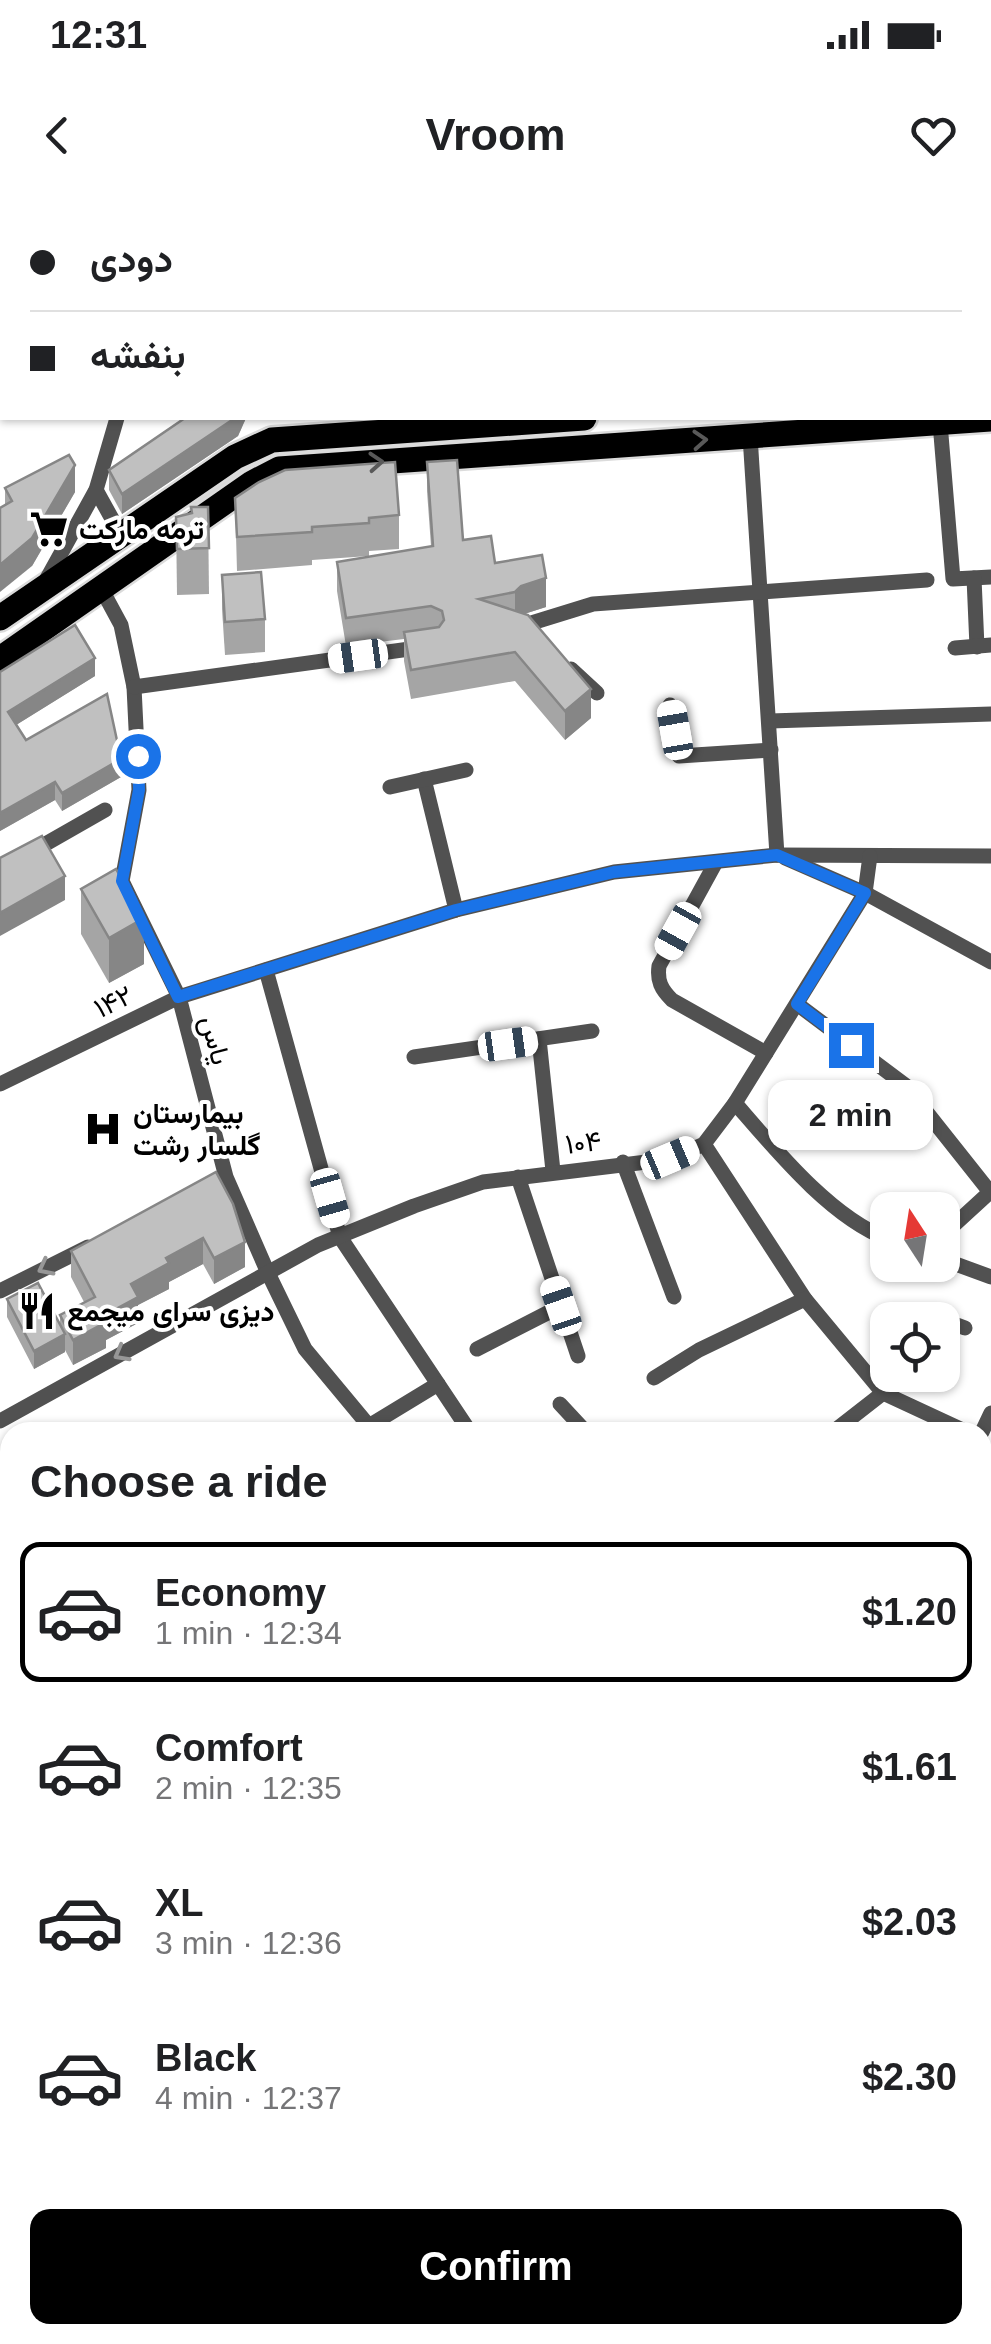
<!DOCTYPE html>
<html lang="en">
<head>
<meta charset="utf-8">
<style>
  :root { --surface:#fff; --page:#f2f2f2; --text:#202124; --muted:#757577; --line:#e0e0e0; --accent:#000 }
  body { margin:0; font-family:Arial,Vazirmatn,sans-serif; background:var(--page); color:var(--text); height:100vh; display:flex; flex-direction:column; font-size:38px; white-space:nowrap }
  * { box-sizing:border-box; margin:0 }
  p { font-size:32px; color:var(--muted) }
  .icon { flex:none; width:55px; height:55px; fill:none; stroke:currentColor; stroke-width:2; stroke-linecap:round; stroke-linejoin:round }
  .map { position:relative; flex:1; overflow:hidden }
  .panel { position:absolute; left:0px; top:1222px; width:992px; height:922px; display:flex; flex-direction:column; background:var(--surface); border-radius:30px 30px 0 0; box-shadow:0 2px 8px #0004 }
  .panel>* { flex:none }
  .banner { position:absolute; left:0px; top:0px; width:992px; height:220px; box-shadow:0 2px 8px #0004; display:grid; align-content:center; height:220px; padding:0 30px; background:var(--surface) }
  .needle { width:65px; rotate:348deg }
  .fabs { position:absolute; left:870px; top:992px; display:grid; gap:20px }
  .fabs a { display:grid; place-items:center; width:90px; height:90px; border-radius:20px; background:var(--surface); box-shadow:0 2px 8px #0004; font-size:50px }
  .end { position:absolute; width:45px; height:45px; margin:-22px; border:12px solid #1a73e8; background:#fff; box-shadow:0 0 0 5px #fff }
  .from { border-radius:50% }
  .bubble { position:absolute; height:70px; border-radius:20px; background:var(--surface); box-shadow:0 2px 8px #0004; font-size:32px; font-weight:700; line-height:70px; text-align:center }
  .car { position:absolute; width:30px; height:60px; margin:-30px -15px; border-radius:12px; box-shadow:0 0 8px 2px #0007; background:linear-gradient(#fff 24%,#345 0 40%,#fff 0 76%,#345 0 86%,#fff 0) }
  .banner b { display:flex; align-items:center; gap:35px; height:95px; font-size:38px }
  .banner b+b { border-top:2px solid var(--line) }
  .banner i { width:25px; height:25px; background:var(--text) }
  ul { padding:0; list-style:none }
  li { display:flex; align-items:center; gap:30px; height:140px; margin:0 20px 15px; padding:0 10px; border:5px solid transparent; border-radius:20px }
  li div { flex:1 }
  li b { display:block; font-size:38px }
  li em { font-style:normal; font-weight:700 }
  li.current { border-color:var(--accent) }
  li>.icon { width:90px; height:90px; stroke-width:1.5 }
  h2 { padding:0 30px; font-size:45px; line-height:120px }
  .action { display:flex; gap:20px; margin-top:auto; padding:20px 30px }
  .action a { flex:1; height:115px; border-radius:20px; background:var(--accent); color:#fff; font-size:40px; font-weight:700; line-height:115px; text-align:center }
  .status { display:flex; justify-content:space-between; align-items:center; height:70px; padding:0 50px; background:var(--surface); direction:ltr }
  .status svg { height:28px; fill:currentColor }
  header { display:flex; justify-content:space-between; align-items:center; height:130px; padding:0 30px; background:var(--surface); font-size:45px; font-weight:700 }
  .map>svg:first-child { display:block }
</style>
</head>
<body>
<div class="status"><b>12:31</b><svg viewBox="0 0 49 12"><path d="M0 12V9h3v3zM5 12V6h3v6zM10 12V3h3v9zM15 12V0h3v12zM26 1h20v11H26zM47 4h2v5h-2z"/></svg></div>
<header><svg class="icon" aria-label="back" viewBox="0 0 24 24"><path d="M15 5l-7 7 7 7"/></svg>Vroom<svg class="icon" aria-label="heart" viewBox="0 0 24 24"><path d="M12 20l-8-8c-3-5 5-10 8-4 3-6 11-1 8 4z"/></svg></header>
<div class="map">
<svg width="991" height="2144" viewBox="0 0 991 2144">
  <rect width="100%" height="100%" fill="#fff"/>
  <polygon fill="#d8d8d8" points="412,243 414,248 263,263 195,309 187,307 187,303 251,258 268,252"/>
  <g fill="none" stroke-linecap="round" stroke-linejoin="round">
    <g stroke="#dbdbdb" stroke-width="30">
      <g id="primary">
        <polyline points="990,189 991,189"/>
        <polyline points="0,418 235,257 272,240 584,218"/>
        <polyline points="0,459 252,283 279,269 991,219"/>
        <polyline points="0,1701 10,1717"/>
        <polyline points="0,1760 10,1777"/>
        <polyline points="160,2135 162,2144"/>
        <polyline points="191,2135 193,2144"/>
      </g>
    </g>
    <g stroke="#515151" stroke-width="15">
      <polyline points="272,0 272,2"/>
      <polyline points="431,0 432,2"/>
      <polyline points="576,0 576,2"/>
      <polyline points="735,0 735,2"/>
      <polyline points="43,2 48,0"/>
      <polyline points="164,2 164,0"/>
      <polyline points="474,2 488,0"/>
      <polyline points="0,24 2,23"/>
      <polyline points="990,107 991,107"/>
      <polyline points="0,205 2,204"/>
      <polyline points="940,223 953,379 991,377"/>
      <polyline points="750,236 777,655"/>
      <polyline points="96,290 121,335"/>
      <polyline points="974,378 977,447"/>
      <polyline points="44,384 96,290 117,218"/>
      <polyline points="101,388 121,425 134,487 139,590 122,681 179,797 226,977 268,1073 305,1149 374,1232"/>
      <polyline points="533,432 525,425 593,404 927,380"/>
      <polyline points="955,448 991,445"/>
      <polyline points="571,469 597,493"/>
      <polyline points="134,487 424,447"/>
      <polyline points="670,505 679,556 771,550"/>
      <polyline points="770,521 991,514"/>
      <polyline points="424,579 456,710"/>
      <polyline points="390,587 466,570"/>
      <polyline points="785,658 865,693 991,762"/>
      <path d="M 716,662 L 659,766 C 657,781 661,789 672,800 L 766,853"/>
      <polyline points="0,670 105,610"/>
      <polyline points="266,770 340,1037 470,1232"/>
      <polyline points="797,804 905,885 990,992 942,1036"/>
      <polyline points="539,839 553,971"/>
      <polyline points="414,857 592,831"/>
      <polyline points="0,884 179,797 456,710 614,672 777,655 991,656"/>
      <path d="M 735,903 C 775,949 831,1018 888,1039"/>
      <polyline points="704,944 805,1099 883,1193 967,1232"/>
      <polyline points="623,962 674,1097"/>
      <polyline points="518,977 578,1156"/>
      <polyline points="942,1059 991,1077"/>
      <polyline points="0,1091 88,1047"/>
      <polyline points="918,1120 922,1112 965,1128"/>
      <polyline points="477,1149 561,1106"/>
      <polyline points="654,1178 699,1150 805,1099"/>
      <polyline points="560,1204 586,1232"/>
      <polyline points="0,1221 318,1045 414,1006 483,982 671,959 704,944 735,903 865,693 870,656"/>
      <polyline points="359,1232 438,1184"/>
      <polyline points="833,1232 883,1193 892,1175"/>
      <polyline points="982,1232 991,1213"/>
      <polyline points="982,1385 991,1389"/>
      <polyline points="0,1437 10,1431"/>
      <polyline points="982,1624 991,1618"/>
      <polyline points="0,1652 10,1646"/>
      <polyline points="982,1733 991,1722"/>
      <polyline points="982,1910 991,1904"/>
      <polyline points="0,1987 10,1985"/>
      <polyline points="982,2099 991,2144"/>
      <polyline points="836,2135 838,2144"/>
      <polyline points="97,2144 149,2135"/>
      <polyline points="438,2144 480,2135"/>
    </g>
    <use href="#primary" stroke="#000" stroke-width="25"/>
  </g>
  <g fill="#a5a5a5">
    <polygon points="185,218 246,218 238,236 122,314 109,290 109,270"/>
    <polygon points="427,262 463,340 495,363 546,407 524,414 591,518 565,540 515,481 411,499 404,461 404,439 346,446 337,391 337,362 431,346 427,291"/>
    <polygon points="5,288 75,292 32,366 5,305"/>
    <polygon points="235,298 399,315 399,349 369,351 369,356 312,360 312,365 237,371"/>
    <polygon points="208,307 209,394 177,395 176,317"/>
    <polygon points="222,375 265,419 265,452 225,455 222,409"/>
    <polygon points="0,472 95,476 16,525 26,540 121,577 62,611 55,600 0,631"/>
    <polygon points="81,689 144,764 109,783 81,734"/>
    <polygon points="216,972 245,1067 214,1084 203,1064 169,1082 169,1089 138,1105 138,1123 106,1140 106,1148 73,1165 65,1150 65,1152 34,1169 7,1117 7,1099 60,1125 60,1115 84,1102 71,1077 71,1051"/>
    <polygon points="10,1649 10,1690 0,1685 0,1654"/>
  </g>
  <g fill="#868686">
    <polygon points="235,218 246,218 238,236 122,314 122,294"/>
    <polygon points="75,265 75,292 32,366 0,392 0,365"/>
    <polygon points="546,378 546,407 521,415 515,421 515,392 521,386"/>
    <polygon points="95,458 95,476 8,530 8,512"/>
    <polygon points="591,489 591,518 565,540 565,511"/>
    <polygon points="121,559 121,577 62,611 62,593"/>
    <polygon points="55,582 55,600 0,631 0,613"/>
    <polygon points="65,676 65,700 0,736 0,713"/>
    <polygon points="144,718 144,764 109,783 109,738"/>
    <polygon points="203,1038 203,1064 169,1082 169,1089 138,1105 138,1123 106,1140 106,1148 73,1165 73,1140 103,1116 131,1084 166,1058"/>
    <polygon points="245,1042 245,1067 214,1084 214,1058"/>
    <polygon points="65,1134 65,1152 34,1169 34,1151"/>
  </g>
  <g fill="#c0c0c0" stroke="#868686" stroke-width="2.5">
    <polygon points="185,218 235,218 122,294 109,270"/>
    <polygon points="69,255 75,265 32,338 0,365 0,308 12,301 5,288"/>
    <polygon points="457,260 463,340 491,336 495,363 542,355 546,378 521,386 515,392 479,399 528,415 591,489 565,511 515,452 411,470 404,432 439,427 444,420 442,411 431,406 346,418 337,362 433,346 427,262"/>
    <polygon points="395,262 399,315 369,318 369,323 312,327 312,332 237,337 235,298 259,282 285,270"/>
    <polygon points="191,307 208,307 209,348 177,349 176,317 192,313"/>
    <polygon points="261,372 265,419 225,422 222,375"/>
    <polygon points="75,425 95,458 8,512 26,540 107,494 121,559 62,593 55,582 0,613 0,472"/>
    <polygon points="42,636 65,676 0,713 0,658"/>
    <polygon points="116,669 144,718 109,738 81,689"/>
    <polygon points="216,972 233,1004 245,1042 214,1058 203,1038 166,1058 169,1063 131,1084 138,1097 103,1116 106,1122 73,1140 60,1115 95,1097 71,1051"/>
    <polygon points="38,1083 65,1134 34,1151 7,1099"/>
    <polygon points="10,1649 10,1671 0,1666 0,1654"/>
  </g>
  <defs><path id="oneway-chevron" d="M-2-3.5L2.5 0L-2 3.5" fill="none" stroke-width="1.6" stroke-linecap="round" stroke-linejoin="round" transform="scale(2.5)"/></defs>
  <g stroke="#595959">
    <use href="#oneway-chevron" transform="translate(700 240) rotate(-4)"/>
    <use href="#oneway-chevron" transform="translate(376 262) rotate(-4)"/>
  </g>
  <g stroke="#979797">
    <use href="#oneway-chevron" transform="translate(45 1068) rotate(153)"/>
    <use href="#oneway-chevron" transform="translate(121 1154) rotate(151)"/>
  </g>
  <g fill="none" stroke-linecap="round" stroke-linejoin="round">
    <polyline stroke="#1a73e8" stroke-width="12" points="138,556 139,590 122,681 178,797 456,710 614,672 777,655 865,693 797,804 851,845"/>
  </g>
  <defs>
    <g id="supermarket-bare" transform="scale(3)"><path d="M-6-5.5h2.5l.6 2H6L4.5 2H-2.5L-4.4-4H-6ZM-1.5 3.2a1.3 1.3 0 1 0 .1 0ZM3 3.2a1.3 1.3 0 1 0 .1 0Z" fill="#000" stroke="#fff" stroke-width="2.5" paint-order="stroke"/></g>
    <g id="hospital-bare" transform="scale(3)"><path d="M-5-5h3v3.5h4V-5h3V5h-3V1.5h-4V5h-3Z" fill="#000" stroke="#fff" stroke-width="2.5" paint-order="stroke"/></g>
    <g id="restaurant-bare" transform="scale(3)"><path d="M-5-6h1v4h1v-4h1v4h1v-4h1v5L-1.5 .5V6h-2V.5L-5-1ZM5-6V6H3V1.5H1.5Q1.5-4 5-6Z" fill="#000" stroke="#fff" stroke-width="2.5" paint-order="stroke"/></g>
  </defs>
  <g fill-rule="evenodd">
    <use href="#supermarket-bare" x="49" y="329"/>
    <use href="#hospital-bare" x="103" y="929"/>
    <use href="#restaurant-bare" x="37" y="1111"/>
  </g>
  <g text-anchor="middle" stroke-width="8" stroke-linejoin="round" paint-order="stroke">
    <g font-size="28" font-weight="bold" fill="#000" stroke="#fff" text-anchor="start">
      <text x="79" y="339">ترمه مارکت</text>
      <text x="133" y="923">بیمارستان<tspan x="133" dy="32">گلسار رشت</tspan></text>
      <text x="67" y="1121">دیزی سرای میجمع</text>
    </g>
    <g font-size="28" fill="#000" stroke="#fff">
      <text transform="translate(113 801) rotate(-26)" y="10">۱۴۲</text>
      <text transform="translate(216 840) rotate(75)" y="10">یاس</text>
      <text transform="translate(583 942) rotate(-7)" y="10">۱۰۴</text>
    </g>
  </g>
</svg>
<div class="fabs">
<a><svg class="needle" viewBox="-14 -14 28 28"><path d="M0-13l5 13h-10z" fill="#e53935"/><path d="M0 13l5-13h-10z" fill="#757577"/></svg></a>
<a><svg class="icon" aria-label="locate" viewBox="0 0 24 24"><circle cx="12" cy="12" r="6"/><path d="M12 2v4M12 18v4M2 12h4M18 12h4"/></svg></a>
</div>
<i class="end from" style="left:138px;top:556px"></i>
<i class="end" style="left:851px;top:845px"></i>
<div class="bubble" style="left:768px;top:880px;width:165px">2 min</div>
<i class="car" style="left:358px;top:456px;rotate:262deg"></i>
<i class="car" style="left:675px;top:530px;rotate:350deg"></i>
<i class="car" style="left:678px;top:731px;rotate:209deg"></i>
<i class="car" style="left:508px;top:844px;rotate:82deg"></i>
<i class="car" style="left:670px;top:958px;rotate:67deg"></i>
<i class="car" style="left:330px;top:998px;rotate:164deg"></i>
<i class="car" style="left:561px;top:1106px;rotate:341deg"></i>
<div class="banner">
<b><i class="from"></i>دودی</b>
<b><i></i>بنفشه</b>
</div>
<section class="panel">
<h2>Choose a ride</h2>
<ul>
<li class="current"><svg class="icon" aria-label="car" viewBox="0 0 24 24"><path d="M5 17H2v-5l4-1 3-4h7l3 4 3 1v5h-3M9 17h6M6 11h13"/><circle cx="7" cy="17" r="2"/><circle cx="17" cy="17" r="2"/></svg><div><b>Economy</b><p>1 min · 12:34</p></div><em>$1.20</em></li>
<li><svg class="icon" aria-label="car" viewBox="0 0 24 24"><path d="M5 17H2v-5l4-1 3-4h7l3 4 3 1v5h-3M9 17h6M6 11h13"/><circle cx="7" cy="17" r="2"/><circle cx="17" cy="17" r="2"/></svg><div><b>Comfort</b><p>2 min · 12:35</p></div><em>$1.61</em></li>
<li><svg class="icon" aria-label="car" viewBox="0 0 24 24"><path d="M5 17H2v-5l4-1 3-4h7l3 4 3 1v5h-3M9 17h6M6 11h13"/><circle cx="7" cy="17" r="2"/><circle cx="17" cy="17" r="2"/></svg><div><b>XL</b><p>3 min · 12:36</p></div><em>$2.03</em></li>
<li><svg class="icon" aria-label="car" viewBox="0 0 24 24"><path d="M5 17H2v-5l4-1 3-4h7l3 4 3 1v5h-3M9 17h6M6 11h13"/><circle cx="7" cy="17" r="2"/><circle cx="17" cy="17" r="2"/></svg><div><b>Black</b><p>4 min · 12:37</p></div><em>$2.30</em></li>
</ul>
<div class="action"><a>Confirm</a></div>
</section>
</div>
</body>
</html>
